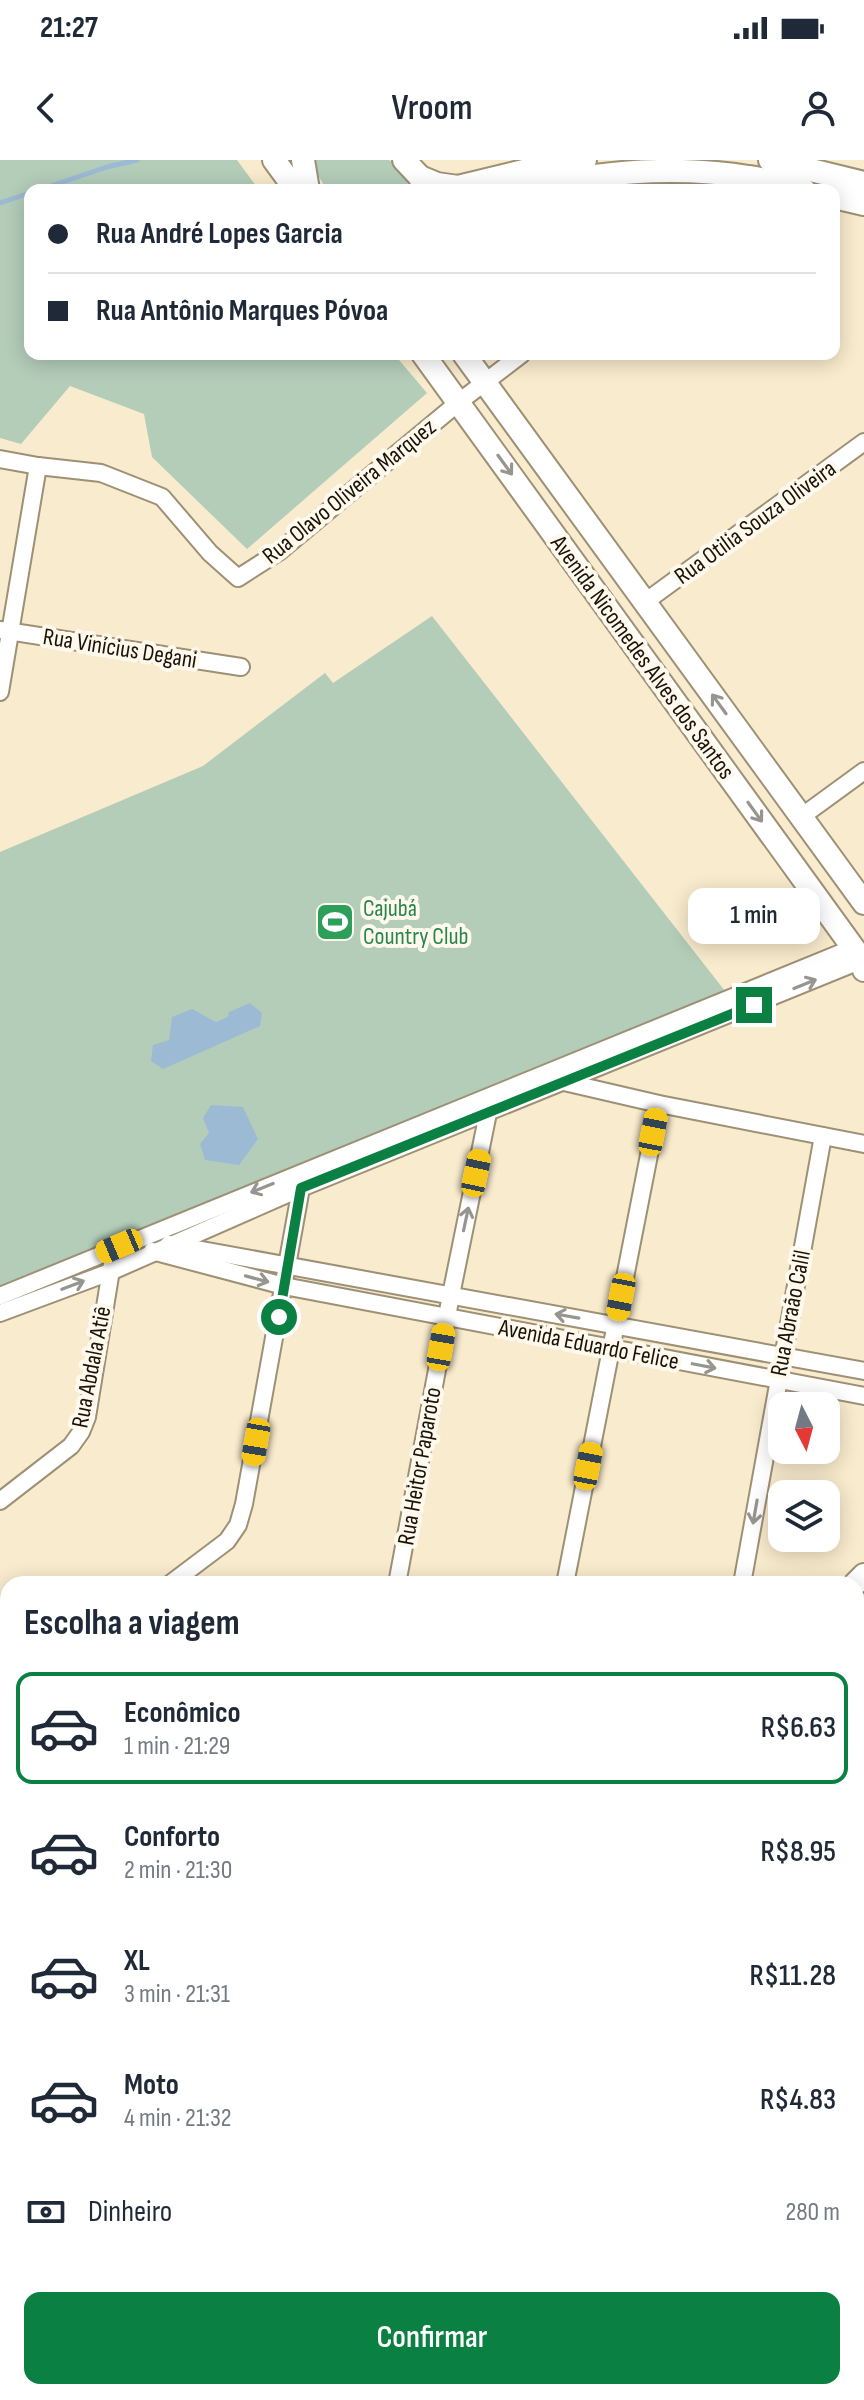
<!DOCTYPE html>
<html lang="pt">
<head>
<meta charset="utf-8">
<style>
  :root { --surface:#fff; --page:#f6f6f7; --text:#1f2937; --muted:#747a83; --line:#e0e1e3; --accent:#0b8043 }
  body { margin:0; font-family:"Sofia Sans Condensed",sans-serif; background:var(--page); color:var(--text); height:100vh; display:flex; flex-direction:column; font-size:30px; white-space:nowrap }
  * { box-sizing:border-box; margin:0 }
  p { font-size:26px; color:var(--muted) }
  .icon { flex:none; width:44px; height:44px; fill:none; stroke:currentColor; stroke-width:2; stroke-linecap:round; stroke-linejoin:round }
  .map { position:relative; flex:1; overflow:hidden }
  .sheet { position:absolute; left:0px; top:1416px; width:864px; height:824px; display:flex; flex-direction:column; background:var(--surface); border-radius:24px 24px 0 0; box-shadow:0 4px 20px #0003 }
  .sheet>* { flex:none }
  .banner { position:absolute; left:24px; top:24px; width:816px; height:176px; border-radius:16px; box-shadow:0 4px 20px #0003; display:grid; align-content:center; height:176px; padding:0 24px; background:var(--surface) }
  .needle { width:52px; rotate:174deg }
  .fabs { position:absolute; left:768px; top:1232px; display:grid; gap:16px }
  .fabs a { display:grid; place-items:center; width:72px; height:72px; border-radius:16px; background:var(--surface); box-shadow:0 4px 20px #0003; font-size:40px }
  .end { position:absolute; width:36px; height:36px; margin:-18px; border:10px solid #0b8043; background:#fff; box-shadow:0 0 0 4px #fff }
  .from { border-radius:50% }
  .bubble { position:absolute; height:56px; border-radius:16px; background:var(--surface); box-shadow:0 4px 20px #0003; font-size:26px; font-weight:600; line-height:56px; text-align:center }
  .car { position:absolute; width:24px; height:48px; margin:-24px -12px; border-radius:10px; box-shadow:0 0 6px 2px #0007; background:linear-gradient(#f5c518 24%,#345 0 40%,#f5c518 0 76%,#345 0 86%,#f5c518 0) }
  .banner b { display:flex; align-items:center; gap:28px; height:76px; font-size:30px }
  .banner b+b { border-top:2px solid var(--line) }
  .banner i { width:20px; height:20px; background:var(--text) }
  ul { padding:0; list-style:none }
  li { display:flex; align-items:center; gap:24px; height:112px; margin:0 16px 12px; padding:0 8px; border:4px solid transparent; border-radius:16px }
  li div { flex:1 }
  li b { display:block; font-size:30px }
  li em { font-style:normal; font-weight:600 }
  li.on { border-color:var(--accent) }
  li>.icon { width:72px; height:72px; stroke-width:1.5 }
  h2 { padding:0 24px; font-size:36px; line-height:96px }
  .pay { display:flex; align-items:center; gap:20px; height:88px; padding:0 24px; font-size:30px }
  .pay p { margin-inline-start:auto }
  .cta { display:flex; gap:16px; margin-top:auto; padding:16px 24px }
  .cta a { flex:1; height:92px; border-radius:16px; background:var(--accent); color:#fff; font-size:32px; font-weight:600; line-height:92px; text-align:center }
  .status { display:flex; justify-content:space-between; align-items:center; height:56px; padding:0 40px; background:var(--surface); direction:ltr }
  .status svg { height:22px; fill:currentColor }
  header { display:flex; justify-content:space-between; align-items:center; height:104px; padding:0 24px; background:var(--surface); font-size:36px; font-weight:600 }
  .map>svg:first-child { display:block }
</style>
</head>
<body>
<div class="status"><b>21:27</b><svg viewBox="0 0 49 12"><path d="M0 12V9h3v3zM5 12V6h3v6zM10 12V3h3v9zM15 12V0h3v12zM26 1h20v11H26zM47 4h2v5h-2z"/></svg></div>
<header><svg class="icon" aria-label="back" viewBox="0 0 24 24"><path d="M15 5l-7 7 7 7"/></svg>Vroom<svg class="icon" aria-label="person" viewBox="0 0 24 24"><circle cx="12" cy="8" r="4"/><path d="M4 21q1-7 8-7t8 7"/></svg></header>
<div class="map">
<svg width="864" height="2240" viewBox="0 0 864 2240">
  <rect width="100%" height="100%" fill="#f9ebcd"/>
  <g fill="#b3cdb9">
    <polygon points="0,0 237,0 259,30 30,30 30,194 394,194 427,233 247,389 152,297 144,254 70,226 21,284 0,278"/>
    <polygon points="315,0 389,0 402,10 411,30 327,30 317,14"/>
    <polygon points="685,22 724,25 726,30 592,30"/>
    <polygon points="432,456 725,831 0,1126 0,692 203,606 325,513 333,523"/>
    <polygon points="256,2232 325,2232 312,2240 249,2240"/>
  </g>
  <g fill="#9cbad4">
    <polygon points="250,843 262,853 260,866 163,909 151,901 153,885 169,880 172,857 192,849 216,862 228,857 229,852"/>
    <polygon points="211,945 243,947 258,979 239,1005 205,1000 200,984 209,973 203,958"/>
  </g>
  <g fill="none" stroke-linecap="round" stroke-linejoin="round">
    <g stroke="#9cbad4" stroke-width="5">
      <polyline points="39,30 107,7 137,0"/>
      <polyline points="0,43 30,33"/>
    </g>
    <g stroke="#9d9074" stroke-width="20">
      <g id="minor">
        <polyline points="0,299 38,306 101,313 162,337 210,393 238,418 280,391 459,242 522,194"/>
        <polyline points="645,442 864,282"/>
        <polyline points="0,470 241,507"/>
        <polyline points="0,532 38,306"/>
        <polyline points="801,657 864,611"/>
        <polyline points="565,919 564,922 659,944 864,984"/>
        <polyline points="169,1084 864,1211"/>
        <polyline points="152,1091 284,1126 864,1236"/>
        <polyline points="0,1136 853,788"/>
        <polyline points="0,1153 110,1112 301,1028 862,800 864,803"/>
        <polyline points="0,1341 71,1286 81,1272 87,1257 112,1104"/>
        <polyline points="170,1424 227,1381 238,1365 244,1344 301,1028 301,1019"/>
        <polyline points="397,1424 451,1135 488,953"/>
        <polyline points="565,1424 659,944"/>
        <polyline points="742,1424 823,976"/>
        <polyline points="0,1541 8,1553"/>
        <polyline points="856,1592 864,1585"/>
        <polyline points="0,1613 8,1598"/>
        <polyline points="0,1676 8,1680"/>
        <polyline points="856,1709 864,1720"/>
        <polyline points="856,1857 864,1851"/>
        <polyline points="0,1917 8,1922"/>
        <polyline points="0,2009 8,1995"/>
        <polyline points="856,2073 864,2084"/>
        <polyline points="856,2113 864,2107"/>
        <polyline points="0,2202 8,2207"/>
        <polyline points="48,2232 60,2240"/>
        <polyline points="431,2232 436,2240"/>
        <polyline points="313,2240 326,2232"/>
        <polyline points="681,2240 692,2232"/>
      </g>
    </g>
    <g stroke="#9d9074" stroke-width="26">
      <g id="major">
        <polyline points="274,0 296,30"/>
        <polyline points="303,0 308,30"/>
        <polyline points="404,0 420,17 424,29"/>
        <polyline points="770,0 864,23"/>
        <polyline points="420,17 437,24 458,27 552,4 585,0"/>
        <path d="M 520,30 C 594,12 674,5 749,17 C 767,19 786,26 804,30"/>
        <polyline points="834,37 864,44"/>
        <polyline points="423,194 862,800 864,810"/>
        <polyline points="464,194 864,743"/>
        <polyline points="855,1424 864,1415"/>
        <polyline points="856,1462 864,1454"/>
        <polyline points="179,2240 186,2232"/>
        <polyline points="219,2240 226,2232"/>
      </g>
    </g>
    <use href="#minor" stroke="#fff" stroke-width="16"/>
    <use href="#major" stroke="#fff" stroke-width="22"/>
  </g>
  <defs><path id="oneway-shaft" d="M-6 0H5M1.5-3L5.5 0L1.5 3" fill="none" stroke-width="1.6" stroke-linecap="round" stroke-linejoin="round" transform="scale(2)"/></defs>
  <g stroke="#979590">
    <use href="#oneway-shaft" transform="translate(505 305) rotate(54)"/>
    <use href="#oneway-shaft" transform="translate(719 544) rotate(-126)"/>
    <use href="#oneway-shaft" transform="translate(755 652) rotate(54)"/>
    <use href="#oneway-shaft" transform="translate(805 824) rotate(-22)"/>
    <use href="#oneway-shaft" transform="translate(262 1028) rotate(158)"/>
    <use href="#oneway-shaft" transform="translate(466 1059) rotate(-78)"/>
    <use href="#oneway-shaft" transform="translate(257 1119) rotate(15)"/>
    <use href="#oneway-shaft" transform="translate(73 1125) rotate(-21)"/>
    <use href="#oneway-shaft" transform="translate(567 1156) rotate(-170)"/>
    <use href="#oneway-shaft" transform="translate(704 1206) rotate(11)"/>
    <use href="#oneway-shaft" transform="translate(755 1352) rotate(100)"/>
  </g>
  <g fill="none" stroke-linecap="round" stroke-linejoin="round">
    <polyline stroke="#0b8043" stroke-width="10" points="279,1157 301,1028 754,845"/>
  </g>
  <defs>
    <g id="stadium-square" transform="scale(2)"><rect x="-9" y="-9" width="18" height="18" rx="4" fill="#2e9e5b" stroke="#fff9ed"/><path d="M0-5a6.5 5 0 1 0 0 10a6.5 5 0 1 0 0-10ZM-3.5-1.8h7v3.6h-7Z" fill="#fff"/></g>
  </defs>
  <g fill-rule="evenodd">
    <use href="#stadium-square" x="335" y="762"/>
  </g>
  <g text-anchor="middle" stroke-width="8" stroke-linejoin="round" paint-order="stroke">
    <g font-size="24" fill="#181309" stroke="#fff9ed">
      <text transform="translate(349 331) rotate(-39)" y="8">Rua Olavo Oliveira Marquez</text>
      <text transform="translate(755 362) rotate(-36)" y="8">Rua Otilia Souza Oliveira</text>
      <text transform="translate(120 488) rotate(9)" y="8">Rua Vinícius Degani</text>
      <text transform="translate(643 497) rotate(54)" y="8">Avenida Nicomedes Alves dos Santos</text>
      <text transform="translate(790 1153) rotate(-79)" y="8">Rua Abraão Calil</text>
      <text transform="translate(589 1184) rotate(11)" y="8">Avenida Eduardo Felice</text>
      <text transform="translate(91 1207) rotate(-79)" y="8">Rua Abdala Atiê</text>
      <text transform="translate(419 1306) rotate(-80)" y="8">Rua Heitor Paparoto</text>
    </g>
    <g font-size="24" fill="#27864d" stroke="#fff9ed" text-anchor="start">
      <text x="363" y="756">Cajubá<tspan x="363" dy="28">Country Club</tspan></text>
    </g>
  </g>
</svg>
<div class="fabs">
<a><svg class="needle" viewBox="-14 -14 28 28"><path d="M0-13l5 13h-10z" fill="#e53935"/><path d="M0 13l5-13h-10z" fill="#747a83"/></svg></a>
<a><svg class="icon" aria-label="layers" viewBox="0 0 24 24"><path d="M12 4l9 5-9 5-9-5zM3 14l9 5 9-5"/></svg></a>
</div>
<i class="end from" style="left:279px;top:1157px"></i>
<i class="end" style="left:754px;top:845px"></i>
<div class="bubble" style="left:688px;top:728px;width:132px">1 min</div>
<i class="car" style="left:653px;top:972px;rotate:11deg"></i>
<i class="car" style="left:476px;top:1013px;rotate:12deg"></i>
<i class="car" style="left:119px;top:1086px;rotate:247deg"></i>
<i class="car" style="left:621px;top:1137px;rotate:191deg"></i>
<i class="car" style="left:441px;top:1187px;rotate:10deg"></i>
<i class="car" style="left:256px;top:1282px;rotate:190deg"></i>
<i class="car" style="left:588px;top:1306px;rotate:11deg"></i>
<div class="banner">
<b><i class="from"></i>Rua André Lopes Garcia</b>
<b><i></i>Rua Antônio Marques Póvoa</b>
</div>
<section class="sheet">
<h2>Escolha a viagem</h2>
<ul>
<li class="on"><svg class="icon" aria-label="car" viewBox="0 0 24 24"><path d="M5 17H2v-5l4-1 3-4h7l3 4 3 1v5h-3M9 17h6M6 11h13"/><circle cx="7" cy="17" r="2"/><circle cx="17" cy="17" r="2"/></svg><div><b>Econômico</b><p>1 min · 21:29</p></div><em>R$6.63</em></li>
<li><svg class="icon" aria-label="car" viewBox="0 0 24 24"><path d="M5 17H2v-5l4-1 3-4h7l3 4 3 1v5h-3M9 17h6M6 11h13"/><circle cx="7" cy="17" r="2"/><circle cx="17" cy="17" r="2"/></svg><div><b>Conforto</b><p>2 min · 21:30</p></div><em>R$8.95</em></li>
<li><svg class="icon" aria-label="car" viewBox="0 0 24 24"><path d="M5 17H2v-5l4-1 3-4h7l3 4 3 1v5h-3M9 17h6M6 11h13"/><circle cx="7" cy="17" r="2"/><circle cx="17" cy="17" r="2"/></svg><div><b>XL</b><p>3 min · 21:31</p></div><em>R$11.28</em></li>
<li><svg class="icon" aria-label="car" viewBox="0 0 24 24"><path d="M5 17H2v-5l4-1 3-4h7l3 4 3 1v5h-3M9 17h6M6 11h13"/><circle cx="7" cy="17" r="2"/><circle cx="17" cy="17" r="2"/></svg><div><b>Moto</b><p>4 min · 21:32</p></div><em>R$4.83</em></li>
</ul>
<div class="pay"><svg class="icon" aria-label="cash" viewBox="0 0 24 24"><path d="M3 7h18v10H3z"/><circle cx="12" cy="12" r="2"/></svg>Dinheiro<p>280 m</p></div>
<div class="cta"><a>Confirmar</a></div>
</section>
</div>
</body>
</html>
